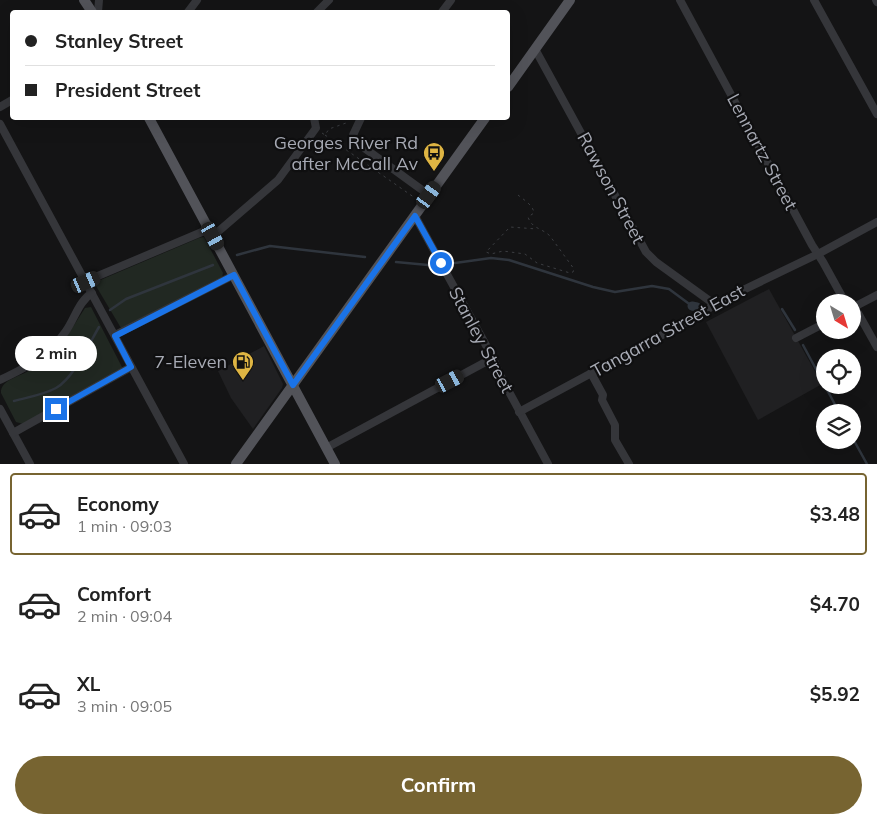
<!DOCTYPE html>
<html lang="en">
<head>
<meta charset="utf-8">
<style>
  :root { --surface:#fff; --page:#f2f2f2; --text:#222; --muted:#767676; --line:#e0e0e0; --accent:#776431 }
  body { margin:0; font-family:Mulish,sans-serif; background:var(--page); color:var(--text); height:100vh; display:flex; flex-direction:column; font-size:19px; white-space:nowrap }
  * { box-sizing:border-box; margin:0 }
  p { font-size:16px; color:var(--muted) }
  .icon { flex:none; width:28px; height:28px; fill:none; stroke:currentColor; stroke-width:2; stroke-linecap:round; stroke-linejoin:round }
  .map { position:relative; height:464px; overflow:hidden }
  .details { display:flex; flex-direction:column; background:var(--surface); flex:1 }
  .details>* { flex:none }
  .hud { position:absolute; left:10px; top:10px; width:500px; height:110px; border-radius:5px; box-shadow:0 5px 20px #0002; display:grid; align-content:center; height:110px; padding:0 15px; background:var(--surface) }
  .needle { width:32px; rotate:142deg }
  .tools { position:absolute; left:816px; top:294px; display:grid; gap:10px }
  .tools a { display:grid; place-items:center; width:45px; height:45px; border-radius:50%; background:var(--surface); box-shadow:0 5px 20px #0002; font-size:25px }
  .end { position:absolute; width:22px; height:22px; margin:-11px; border:6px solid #1a73e8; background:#fff; box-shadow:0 0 0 2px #fff }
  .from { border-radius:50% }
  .bubble { position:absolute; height:35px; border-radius:18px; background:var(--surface); box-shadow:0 5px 20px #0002; font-size:16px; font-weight:700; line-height:35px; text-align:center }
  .car { position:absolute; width:15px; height:30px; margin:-15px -8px; border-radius:6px; box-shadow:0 0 4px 1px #0007; background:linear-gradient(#222 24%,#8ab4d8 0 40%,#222 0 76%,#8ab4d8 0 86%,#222 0) }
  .hud b { display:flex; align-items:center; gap:18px; height:48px; font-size:19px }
  .hud b+b { border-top:1px solid var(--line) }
  .hud i { width:12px; height:12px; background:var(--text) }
  ul { padding:9px 0 0; list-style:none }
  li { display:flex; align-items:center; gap:15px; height:82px; margin:0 10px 8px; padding:0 5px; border:2px solid transparent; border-radius:5px }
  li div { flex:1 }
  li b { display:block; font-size:19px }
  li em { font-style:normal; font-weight:700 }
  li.selected { border-color:var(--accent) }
  li>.icon { width:45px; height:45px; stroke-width:1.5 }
  .primary-button { display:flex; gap:10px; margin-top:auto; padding:10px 15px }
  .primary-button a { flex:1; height:58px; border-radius:30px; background:var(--accent); color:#fff; font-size:20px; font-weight:700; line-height:58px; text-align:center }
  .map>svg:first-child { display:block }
</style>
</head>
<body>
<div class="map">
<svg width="877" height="464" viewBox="0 0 877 464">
  <rect width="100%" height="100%" fill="#141415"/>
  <g fill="#202022">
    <polygon points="769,289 822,384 758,420 706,322"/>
    <polygon points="264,346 283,384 282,388 253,429 231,398 218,371"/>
  </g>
  <g fill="#212822">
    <polygon points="204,237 223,273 222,278 121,328 96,286 98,281 199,238"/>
    <path d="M 91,307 L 123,369 L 23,424 L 16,422 L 1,393 C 0,379 23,376 32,369 C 59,350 68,335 85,308 Z"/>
  </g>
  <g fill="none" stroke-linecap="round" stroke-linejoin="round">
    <g stroke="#2f353d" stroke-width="2.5">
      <polyline points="237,255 270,246 365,257"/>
      <polyline points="396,262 428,265"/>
      <polyline points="455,263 491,258 509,260 593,287 615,292 652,286 669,289 692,306"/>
      <polyline points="782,309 795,330"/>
      <polyline points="110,310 126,299 213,265"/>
      <polyline points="803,345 839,412"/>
      <path d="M 14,401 C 28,397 43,395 56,388 C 73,379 89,344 99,327"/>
      <polyline points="852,437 867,464"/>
    </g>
    <polyline stroke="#2f353d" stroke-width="9" points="692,306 697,307"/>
    <g stroke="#3b3d41" stroke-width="1" stroke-dasharray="2.5 4" stroke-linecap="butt">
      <polyline points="322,133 325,135 329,129 346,123"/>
      <polyline points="325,135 415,198"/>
      <path d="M 518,195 C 524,200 533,205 534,213 L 528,217 C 532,229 542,228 550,236 L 574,269 L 573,272 L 570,273 L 537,263 L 525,254 L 503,251 L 491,254 L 486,252 L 510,227 L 537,229"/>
    </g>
    <g stroke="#35363a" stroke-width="8">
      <polyline points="680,0 812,245 823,262 845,302"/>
      <polyline points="814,0 877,114"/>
      <polyline points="876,0 877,2"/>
      <polyline points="98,12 99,0"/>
      <polyline points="188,12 197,0"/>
      <polyline points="317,12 329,0"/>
      <polyline points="442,12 451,0"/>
      <polyline points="535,49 646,252 656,262 714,304"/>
      <polyline points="0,107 12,100"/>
      <polyline points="361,118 353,135 356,142 429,195"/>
      <polyline points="0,124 184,464"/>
      <polyline points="415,216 493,358 500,375 548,464"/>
      <polyline points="213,236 278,180 316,128 314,118"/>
      <polyline points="86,281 209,229"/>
      <polyline points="852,308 877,295"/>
      <polyline points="852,310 858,313 877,347"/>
      <polyline points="115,335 234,275"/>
      <polyline points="796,338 825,323"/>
      <polyline points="591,373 603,395 602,400 615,425 615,440 629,464"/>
      <path d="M 0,380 C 27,367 48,357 66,331 C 75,318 79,301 92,293"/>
      <polyline points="0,409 30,464"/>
      <polyline points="519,412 705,312 714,304 818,254 877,222"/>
      <polyline points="13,433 131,367"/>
      <polyline points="326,448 493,358"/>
    </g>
    <g stroke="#525359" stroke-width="10">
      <polyline points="84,0 92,12"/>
      <polyline points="508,87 570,0"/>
      <polyline points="149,118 335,464"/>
      <polyline points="236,464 485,118"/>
    </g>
  </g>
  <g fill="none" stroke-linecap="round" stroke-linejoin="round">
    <polyline stroke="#1a73e8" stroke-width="6" points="56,409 131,367 115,336 234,275 293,385 415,216 441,263"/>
  </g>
  <defs>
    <g id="bus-pin" transform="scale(1.125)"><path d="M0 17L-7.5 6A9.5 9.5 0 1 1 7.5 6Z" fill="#dfb543" stroke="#0f0f10"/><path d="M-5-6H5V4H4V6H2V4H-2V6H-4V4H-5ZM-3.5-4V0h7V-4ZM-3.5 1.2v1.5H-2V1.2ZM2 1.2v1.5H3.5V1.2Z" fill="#111"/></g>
    <g id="fuel-pin" transform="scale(1.125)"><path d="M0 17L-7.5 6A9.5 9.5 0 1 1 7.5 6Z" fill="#dfb543" stroke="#0f0f10"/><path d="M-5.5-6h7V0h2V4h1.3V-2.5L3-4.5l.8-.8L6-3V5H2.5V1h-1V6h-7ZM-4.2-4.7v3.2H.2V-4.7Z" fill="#111"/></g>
  </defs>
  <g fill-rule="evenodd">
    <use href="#bus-pin" x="434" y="153"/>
    <use href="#fuel-pin" x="243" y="362"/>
  </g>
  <g text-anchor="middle" stroke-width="4.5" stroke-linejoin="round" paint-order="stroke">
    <g font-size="18" fill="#a7aab4" stroke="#0f0f10" text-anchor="end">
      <text x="418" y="149">Georges River Rd<tspan x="418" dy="21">after McCall Av</tspan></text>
      <text x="227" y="368">7-Eleven</text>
    </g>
    <g font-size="18" fill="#a7aab4" stroke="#0f0f10">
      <text transform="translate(762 152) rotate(62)" y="6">Lennartz Street</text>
      <text transform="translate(611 188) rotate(62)" y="6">Rawson Street</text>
      <text transform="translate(668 331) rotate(-29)" y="6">Tangarra Street East</text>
      <text transform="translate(481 340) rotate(62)" y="6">Stanley Street</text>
    </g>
  </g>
</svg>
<div class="tools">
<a><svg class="needle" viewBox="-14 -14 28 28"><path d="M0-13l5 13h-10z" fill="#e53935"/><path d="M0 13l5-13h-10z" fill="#767676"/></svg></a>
<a><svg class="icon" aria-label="locate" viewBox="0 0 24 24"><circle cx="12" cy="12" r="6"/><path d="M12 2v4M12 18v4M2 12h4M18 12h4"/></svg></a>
<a><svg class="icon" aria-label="layers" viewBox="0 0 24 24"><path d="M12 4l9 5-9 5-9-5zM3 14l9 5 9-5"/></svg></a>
</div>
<i class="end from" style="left:441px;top:263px"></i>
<i class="end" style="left:56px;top:409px"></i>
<div class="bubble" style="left:15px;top:336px;width:82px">2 min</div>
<i class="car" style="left:429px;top:195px;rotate:36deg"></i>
<i class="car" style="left:213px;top:236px;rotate:151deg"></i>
<i class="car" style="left:86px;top:282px;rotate:67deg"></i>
<i class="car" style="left:450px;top:381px;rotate:62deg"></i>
<div class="hud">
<b><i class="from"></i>Stanley Street</b>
<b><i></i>President Street</b>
</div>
</div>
<section class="details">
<ul>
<li class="selected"><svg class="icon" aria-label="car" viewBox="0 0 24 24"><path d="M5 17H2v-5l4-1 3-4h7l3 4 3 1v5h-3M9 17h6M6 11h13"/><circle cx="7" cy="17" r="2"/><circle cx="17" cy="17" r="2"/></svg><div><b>Economy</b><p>1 min · 09:03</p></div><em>$3.48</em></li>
<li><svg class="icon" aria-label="car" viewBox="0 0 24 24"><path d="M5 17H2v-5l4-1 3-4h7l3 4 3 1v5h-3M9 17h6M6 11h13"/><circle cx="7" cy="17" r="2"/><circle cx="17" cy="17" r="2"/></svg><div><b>Comfort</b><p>2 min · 09:04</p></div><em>$4.70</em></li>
<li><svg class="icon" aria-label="car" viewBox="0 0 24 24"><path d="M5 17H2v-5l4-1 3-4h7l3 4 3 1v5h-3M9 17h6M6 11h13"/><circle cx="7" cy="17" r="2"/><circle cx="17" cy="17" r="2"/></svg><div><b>XL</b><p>3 min · 09:05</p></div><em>$5.92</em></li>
</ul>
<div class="primary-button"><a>Confirm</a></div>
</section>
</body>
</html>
